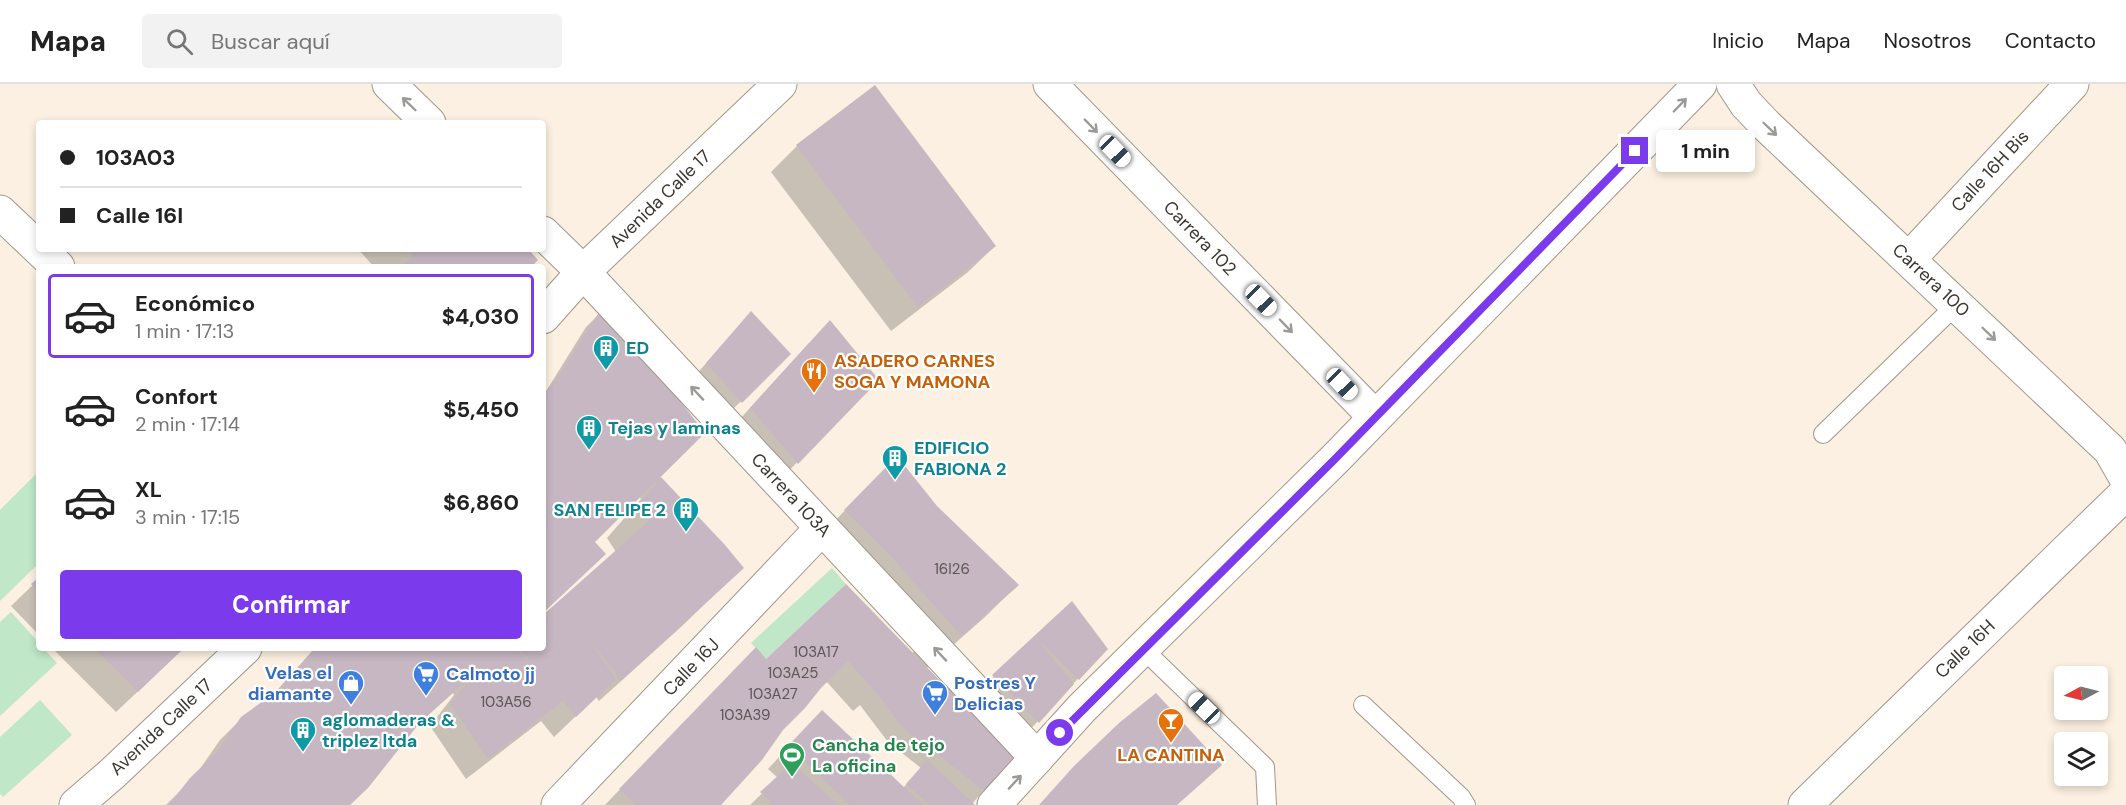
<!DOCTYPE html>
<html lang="es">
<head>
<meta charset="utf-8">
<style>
  :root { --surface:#fff; --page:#f2f2f2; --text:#222; --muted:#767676; --line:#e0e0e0; --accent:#7c3aed }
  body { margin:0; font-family:"DM Sans",sans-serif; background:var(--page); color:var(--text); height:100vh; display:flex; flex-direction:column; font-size:22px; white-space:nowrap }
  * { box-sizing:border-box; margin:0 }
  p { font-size:20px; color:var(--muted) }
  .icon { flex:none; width:33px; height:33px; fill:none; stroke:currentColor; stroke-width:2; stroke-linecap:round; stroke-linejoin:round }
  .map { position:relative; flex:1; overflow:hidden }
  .side { position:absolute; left:36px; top:180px; width:510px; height:387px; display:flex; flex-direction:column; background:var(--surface); border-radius:6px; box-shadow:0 3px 9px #0003 }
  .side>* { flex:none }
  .guide { position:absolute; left:36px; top:36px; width:510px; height:132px; border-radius:6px; box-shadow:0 3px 9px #0003; display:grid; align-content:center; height:132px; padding:0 24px; background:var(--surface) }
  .needle { width:39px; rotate:263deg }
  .fabs { position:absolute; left:2054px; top:582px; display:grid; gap:12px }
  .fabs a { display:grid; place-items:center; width:54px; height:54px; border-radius:6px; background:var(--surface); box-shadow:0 3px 9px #0003; font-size:30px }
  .end { position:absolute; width:27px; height:27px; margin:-14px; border:8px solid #7c3aed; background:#fff; box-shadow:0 0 0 3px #fff }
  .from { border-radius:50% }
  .bubble { position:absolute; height:42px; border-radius:6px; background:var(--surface); box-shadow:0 3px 9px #0003; font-size:20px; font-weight:700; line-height:42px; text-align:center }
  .car { position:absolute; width:18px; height:36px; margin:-18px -9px; border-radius:8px; box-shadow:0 0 4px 2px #0007; background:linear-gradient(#fff 24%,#345 0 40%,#fff 0 76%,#345 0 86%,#fff 0) }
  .guide b { display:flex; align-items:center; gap:21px; height:57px; font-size:22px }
  .guide b+b { border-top:2px solid var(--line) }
  .guide i { width:15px; height:15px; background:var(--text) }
  ul { padding:10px 0 0; list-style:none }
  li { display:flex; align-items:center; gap:18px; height:84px; margin:0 12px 9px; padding:0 12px; border:3px solid transparent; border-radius:6px }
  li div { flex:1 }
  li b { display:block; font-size:22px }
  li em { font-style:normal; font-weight:700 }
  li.current { border-color:var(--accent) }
  li>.icon { width:54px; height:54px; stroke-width:1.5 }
  .cta { display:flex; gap:12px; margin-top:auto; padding:12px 24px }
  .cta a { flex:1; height:69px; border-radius:6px; background:var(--accent); color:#fff; font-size:24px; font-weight:700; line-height:69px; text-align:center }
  header { display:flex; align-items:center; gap:36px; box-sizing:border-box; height:84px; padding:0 30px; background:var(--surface); border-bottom:2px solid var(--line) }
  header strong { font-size:28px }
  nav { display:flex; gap:33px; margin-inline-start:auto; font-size:21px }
  .search { width:420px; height:54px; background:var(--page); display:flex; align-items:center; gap:15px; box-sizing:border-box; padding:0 21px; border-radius:6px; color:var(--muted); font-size:22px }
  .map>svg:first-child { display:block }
</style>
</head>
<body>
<header>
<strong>Mapa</strong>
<div class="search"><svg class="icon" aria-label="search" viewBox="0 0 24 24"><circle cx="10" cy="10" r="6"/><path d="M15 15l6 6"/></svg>Buscar aquí</div>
<nav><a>Inicio</a><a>Mapa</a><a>Nosotros</a><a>Contacto</a></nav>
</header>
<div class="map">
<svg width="2126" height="721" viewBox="0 0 2126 721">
  <rect width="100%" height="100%" fill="#fbf0e1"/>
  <g fill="#bfe7c8">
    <polygon points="36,390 39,393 39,479 0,517 0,426"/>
    <polygon points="832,484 846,500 766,575 751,559"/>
    <polygon points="11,528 39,559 39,564 43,564 57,579 0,632 0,538"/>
    <polygon points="40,616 72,651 3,713 0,710 0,653"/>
  </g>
  <g fill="#0003">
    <polygon points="797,62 995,162 968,188 891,247 771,88"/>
    <polygon points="358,165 526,165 529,183 374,183"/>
    <polygon points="600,229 659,393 724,462 742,484 681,543 599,617 596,613 554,653 541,637 466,695 430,642 454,611 453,609 414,644 349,721 166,721 195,692 220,656 242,634 271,613 315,564 543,564 543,534 616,468 607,454 641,415 639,412 592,458 543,528 543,312 586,243"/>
    <polygon points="751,229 789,270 726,332 692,295"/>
    <polygon points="809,259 877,296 776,400 730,346"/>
    <polygon points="865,406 936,423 1017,501 985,533 927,584 966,623 1017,667 972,720 973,721 750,721 778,694 768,685 801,649 903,704 921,684 888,658 860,621 853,627 826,597 782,645 720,721 605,721 683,639 766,577 912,569 914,567 856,501 813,459"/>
    <polygon points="39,495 39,551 11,522"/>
    <polygon points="1072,519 1106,565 1023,653 978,607"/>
    <polygon points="52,564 184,564 116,628"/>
  </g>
  <g fill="#c6b7c2">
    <polygon points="875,1 996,162 918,223 796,61"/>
    <polygon points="407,165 528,165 538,176 531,183 401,183 413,172"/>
    <polygon points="600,227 653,282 705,349 595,458 606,470 543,529 543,311 559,291"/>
    <polygon points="751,227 791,270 742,319 706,279"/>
    <polygon points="830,236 879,296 798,380 750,324"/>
    <polygon points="897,372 937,422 1019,501 961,552 888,469 844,426"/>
    <polygon points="661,393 725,461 744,484 621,597 585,549 616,595 576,633 563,617 488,675 450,620 474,590 422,636 368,704 350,721 169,721 190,694 216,669 241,633 277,607 315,564 514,564 535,582 518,564 543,564 543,531 649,437 638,421"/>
    <polygon points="39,493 39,508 31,500"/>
    <polygon points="846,500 944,601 1019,667 986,708 902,643 875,607 848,577 821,604 805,624 783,646 762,676 721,721 636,721 619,705 756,563 766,575"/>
    <polygon points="1072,517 1108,565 1079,596 1037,555 1074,600 1039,639 992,591"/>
    <polygon points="94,564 184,564 138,608"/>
    <polygon points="1156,609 1222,681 1177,721 1039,721 1074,682 1119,639"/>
    <polygon points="822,626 923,721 850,721 788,662"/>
    <polygon points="927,676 975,721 930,721 906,700"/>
    <polygon points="792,679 838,721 774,721 760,708"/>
  </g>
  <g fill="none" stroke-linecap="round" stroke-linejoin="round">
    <g stroke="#a1978a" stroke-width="20">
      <g id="service">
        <polyline points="1823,350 1957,220"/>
        <polyline points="1142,564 1265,683 1267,721"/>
        <polyline points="1363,621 1461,713 1466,721"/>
      </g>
    </g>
    <g stroke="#a1978a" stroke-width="35">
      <g id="minor">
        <polyline points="389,0 429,39"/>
        <polyline points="1050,0 1375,333"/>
        <polyline points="0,128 58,183"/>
        <polyline points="543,149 583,188 1037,674"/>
        <polyline points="1909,175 2072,0"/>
        <polyline points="558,721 822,444"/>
        <polyline points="1805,721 2126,409"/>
      </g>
    </g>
    <g stroke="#a1978a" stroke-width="35">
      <g id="tertiary">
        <polyline points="1733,0 1746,20 1766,41 2110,366 2126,394"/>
        <polyline points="994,721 1082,624 1335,375 1700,0"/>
      </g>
    </g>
    <g stroke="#a1978a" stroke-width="35">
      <g id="secondary">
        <polyline points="543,233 583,188 780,0"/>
        <polyline points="76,721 113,689 245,564"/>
      </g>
    </g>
    <use href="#service" stroke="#fff" stroke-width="18"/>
    <use href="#minor" stroke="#fff" stroke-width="33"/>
    <use href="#tertiary" stroke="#fff" stroke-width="33"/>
    <use href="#secondary" stroke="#fff" stroke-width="33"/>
  </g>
  <defs><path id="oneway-shaft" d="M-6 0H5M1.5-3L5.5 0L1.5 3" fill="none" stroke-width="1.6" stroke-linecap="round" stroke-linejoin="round" transform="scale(1.5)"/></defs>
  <g stroke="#9c9a97">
    <use href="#oneway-shaft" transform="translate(409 20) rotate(-136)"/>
    <use href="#oneway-shaft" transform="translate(1680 21) rotate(-46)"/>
    <use href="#oneway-shaft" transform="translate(1091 42) rotate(46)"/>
    <use href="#oneway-shaft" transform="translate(1770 45) rotate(44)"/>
    <use href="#oneway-shaft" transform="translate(1286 242) rotate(46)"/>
    <use href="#oneway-shaft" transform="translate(1989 250) rotate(44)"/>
    <use href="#oneway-shaft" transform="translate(697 309) rotate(-133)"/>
    <use href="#oneway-shaft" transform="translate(940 570) rotate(-133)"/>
    <use href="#oneway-shaft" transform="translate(1015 698) rotate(-47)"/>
  </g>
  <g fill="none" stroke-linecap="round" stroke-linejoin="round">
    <polyline stroke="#7c3aed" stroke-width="8" points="1060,649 1335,375 1635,67"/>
  </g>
  <defs>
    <g id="building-pin" transform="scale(1.35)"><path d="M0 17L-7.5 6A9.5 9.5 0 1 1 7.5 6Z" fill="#0f9aa8" stroke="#fff"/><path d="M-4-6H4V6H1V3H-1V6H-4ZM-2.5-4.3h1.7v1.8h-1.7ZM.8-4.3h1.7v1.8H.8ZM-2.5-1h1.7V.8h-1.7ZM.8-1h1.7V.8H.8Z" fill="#fff"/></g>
    <g id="restaurant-pin" transform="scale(1.35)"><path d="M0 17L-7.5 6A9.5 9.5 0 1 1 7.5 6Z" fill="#e8710a" stroke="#fff"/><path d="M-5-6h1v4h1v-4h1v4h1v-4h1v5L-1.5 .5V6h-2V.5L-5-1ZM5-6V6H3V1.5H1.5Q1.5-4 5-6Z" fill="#fff"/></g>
    <g id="supermarket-pin" transform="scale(1.35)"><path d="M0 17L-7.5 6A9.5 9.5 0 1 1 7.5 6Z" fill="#3f7fe0" stroke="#fff"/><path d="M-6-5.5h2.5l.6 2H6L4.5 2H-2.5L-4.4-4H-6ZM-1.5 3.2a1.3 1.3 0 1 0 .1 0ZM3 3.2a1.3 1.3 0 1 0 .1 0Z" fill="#fff"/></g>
    <g id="shop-pin" transform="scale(1.35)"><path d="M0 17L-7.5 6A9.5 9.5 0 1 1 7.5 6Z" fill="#3f7fe0" stroke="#fff"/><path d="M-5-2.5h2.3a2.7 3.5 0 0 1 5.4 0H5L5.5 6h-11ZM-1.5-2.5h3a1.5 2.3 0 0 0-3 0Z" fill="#fff"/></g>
    <g id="bar-pin" transform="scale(1.35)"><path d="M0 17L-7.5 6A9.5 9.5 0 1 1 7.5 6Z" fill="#e8710a" stroke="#fff"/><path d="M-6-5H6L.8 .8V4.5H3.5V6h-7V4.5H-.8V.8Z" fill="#fff"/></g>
    <g id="stadium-pin" transform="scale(1.35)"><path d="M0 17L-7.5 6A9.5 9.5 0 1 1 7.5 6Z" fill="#2e9e5b" stroke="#fff"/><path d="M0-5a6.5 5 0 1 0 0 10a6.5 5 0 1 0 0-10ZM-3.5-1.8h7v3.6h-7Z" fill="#fff"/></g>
  </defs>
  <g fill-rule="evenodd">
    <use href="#building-pin" x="606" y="264"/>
    <use href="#restaurant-pin" x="814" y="287"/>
    <use href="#building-pin" x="589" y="344"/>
    <use href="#building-pin" x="895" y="374"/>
    <use href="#building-pin" x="686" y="426"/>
    <use href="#supermarket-pin" x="426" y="590"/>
    <use href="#shop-pin" x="351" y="599"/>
    <use href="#supermarket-pin" x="935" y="609"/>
    <use href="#bar-pin" x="1171" y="637"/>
    <use href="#building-pin" x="303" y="646"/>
    <use href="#stadium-pin" x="792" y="671"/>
  </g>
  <g text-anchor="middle" stroke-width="4.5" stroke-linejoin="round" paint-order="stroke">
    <g font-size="15" fill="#5c5654">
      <text x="952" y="490">16I26</text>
      <text x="816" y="573">103A17</text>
      <text x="793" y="594">103A25</text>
      <text x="773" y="615">103A27</text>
      <text x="506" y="623">103A56</text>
      <text x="745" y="636">103A39</text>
    </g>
    <g font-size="18" fill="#39352f" stroke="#fff">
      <text transform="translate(1990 87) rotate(-47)" y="6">Calle 16H Bis</text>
      <text transform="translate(660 115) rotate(-44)" y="6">Avenida Calle 17</text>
      <text transform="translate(1200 154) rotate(46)" y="6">Carrera 102</text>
      <text transform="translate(1931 196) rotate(43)" y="6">Carrera 100</text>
      <text transform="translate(791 411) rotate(47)" y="6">Carrera 103A</text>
      <text transform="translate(1965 565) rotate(-44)" y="6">Calle 16H</text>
      <text transform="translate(691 583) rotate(-46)" y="6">Calle 16J</text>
      <text transform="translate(161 643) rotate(-43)" y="6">Avenida Calle 17</text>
    </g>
    <g font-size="18" font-weight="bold" fill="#0d838f" stroke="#fff" text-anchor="start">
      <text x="626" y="270">ED</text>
      <text x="608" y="350">Tejas y laminas</text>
      <text x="914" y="370">EDIFICIO<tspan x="914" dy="21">FABIONA 2</tspan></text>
      <text x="666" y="432" text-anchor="end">SAN FELIPE 2</text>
      <text x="322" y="642">aglomaderas &amp;<tspan x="322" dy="21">triplez ltda</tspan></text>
    </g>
    <g font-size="18" font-weight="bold" fill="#c56008" stroke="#fff" text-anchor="start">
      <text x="834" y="283">ASADERO CARNES<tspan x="834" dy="21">SOGA Y MAMONA</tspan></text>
      <text x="1171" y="677" text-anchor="middle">LA CANTINA</text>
    </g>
    <g font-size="18" font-weight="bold" fill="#366cbe" stroke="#fff" text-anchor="start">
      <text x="332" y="595" text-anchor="end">Velas el<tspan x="332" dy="21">diamante</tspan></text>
      <text x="446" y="596">Calmoto jj</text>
      <text x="954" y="605">Postres Y<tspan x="954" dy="21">Delicias</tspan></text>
    </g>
    <g font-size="18" font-weight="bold" fill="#27864d" stroke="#fff" text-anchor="start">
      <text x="812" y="667">Cancha de tejo<tspan x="812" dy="21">La oficina</tspan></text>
    </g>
  </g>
</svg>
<div class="fabs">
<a><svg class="needle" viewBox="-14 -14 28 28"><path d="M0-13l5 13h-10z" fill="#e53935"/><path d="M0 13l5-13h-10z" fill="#767676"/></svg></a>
<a><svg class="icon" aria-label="layers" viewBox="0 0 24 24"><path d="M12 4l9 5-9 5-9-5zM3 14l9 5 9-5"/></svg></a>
</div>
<i class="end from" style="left:1060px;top:649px"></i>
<i class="end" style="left:1635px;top:67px"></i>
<div class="bubble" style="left:1656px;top:46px;width:99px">1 min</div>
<i class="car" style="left:1115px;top:67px;rotate:136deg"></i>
<i class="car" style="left:1261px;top:216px;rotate:136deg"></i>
<i class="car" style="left:1342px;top:300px;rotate:136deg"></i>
<i class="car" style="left:1204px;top:624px;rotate:314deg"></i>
<div class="guide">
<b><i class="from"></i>103A03</b>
<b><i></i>Calle 16I</b>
</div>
<section class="side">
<ul>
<li class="current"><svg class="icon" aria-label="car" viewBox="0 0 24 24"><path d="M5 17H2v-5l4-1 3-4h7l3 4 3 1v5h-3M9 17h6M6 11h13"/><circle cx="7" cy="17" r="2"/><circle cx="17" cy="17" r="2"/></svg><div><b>Económico</b><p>1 min · 17:13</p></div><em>$4,030</em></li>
<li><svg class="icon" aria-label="car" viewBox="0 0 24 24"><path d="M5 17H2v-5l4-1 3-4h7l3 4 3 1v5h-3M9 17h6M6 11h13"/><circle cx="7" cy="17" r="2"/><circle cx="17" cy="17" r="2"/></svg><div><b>Confort</b><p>2 min · 17:14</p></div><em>$5,450</em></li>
<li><svg class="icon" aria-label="car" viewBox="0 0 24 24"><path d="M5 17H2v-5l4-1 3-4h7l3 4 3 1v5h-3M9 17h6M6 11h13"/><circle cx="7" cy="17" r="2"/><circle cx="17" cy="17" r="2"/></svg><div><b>XL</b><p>3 min · 17:15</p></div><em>$6,860</em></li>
</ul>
<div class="cta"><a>Confirmar</a></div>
</section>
</div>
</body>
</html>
